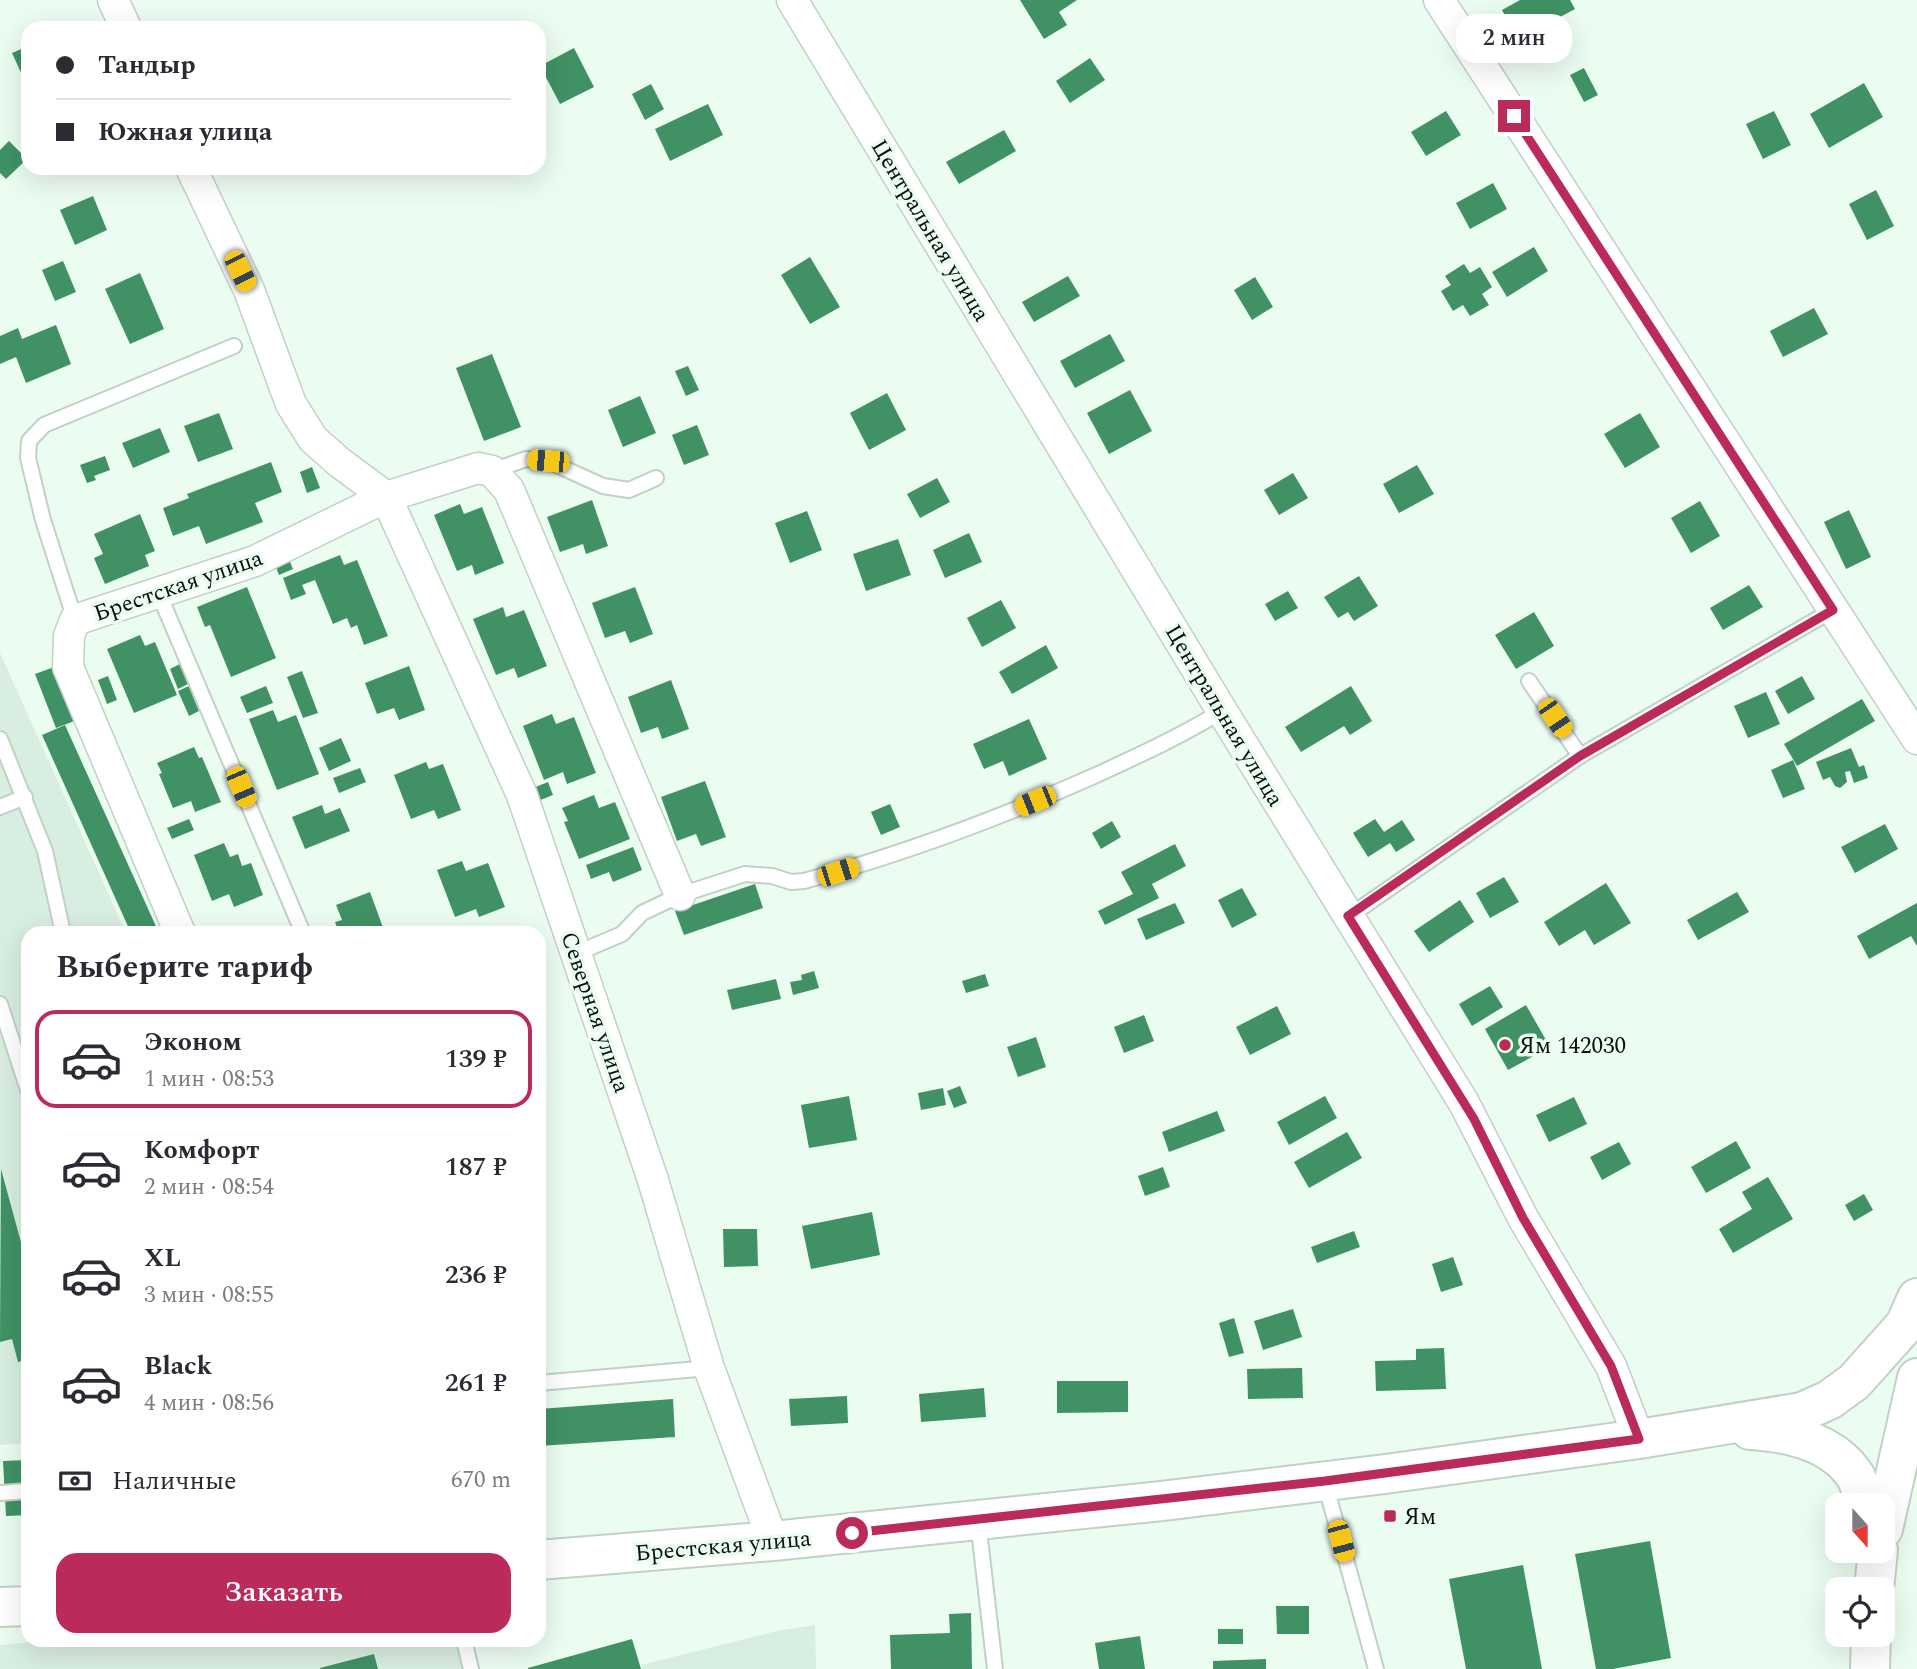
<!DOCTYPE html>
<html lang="ru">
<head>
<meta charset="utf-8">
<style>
  :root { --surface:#fff; --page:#f2f2f3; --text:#2b2b33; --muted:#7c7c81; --line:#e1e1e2; --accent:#ba2b59 }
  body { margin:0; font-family:Spectral,serif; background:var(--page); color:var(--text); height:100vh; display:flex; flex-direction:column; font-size:26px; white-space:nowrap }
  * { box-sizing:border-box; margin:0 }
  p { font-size:23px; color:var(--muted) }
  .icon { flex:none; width:38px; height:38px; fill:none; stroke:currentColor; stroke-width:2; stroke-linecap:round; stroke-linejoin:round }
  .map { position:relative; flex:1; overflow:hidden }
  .details { position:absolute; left:21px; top:926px; width:525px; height:721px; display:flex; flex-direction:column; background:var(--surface); border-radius:21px; box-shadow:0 7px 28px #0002 }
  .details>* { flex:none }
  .banner { position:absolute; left:21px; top:21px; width:525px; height:154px; border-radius:21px; box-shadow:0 7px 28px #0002; display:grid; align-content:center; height:154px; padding:0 35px; background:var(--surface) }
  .needle { width:46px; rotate:159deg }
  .buttons { position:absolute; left:1825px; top:1493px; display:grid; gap:14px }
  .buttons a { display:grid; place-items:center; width:70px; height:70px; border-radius:14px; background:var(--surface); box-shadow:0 7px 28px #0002; font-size:35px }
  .end { position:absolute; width:32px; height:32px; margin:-16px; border:9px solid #ba2b59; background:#fff; box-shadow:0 0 0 4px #fff }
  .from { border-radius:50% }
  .bubble { position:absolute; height:49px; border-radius:21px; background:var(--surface); box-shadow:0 7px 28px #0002; font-size:23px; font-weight:600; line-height:49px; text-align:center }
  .car { position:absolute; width:21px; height:42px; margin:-21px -10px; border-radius:9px; box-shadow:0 0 5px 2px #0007; background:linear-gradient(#f5c518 24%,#345 0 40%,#f5c518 0 76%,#345 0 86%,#f5c518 0) }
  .banner b { display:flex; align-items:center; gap:24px; height:66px; font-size:26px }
  .banner b+b { border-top:2px solid var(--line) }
  .banner i { width:18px; height:18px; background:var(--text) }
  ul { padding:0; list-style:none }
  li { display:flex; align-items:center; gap:21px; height:98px; margin:0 14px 10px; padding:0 21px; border:4px solid transparent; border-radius:21px }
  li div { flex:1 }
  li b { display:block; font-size:26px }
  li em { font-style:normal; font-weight:600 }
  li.current { border-color:var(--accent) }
  li>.icon { width:63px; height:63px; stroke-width:1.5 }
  h2 { padding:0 35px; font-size:32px; line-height:84px }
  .pay { display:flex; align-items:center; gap:18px; height:77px; padding:0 35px; font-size:26px }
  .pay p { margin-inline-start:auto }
  .action { display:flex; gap:14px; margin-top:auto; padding:14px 35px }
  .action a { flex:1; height:80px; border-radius:21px; background:var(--accent); color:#fff; font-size:28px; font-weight:600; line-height:80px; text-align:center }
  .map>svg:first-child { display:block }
</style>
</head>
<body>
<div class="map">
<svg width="1917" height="1669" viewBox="0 0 1917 1669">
  <rect width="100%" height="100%" fill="#ebfcf1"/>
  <g fill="#d8eee0">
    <polygon points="0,653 126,933 28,933 28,1443 0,1445"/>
    <polygon points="815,1625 816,1669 642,1669 641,1665 777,1631"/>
    <polygon points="55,1640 473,1640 480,1669 0,1669 0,1645"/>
  </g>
  <g fill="#409265">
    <polygon points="1020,0 1077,0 1059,12 1067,25 1044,39"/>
    <polygon points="1520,0 1570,0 1575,9 1549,23 1546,17 1515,34 1502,10"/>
    <polygon points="28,46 28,88 12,53"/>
    <polygon points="574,48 594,87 560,104 540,66"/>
    <polygon points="1090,58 1105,80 1070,103 1056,81"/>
    <polygon points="1584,68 1598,95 1584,102 1570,75"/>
    <polygon points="1864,83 1883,117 1829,148 1810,114"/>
    <polygon points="651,84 664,109 645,120 632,94"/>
    <polygon points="708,104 723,135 670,161 655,129"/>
    <polygon points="1446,111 1461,135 1426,156 1411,132"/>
    <polygon points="1774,111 1791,145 1763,159 1746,124"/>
    <polygon points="1004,130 1016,151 959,184 946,162"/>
    <polygon points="9,141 27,159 6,179 0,173 0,150"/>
    <polygon points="1493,183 1507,209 1470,229 1456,203"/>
    <polygon points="1876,190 1894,226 1867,240 1849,204"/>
    <polygon points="93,196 107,230 75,245 60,210"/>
    <polygon points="1534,247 1548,271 1507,297 1492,272"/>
    <polygon points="810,257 840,307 810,324 781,275"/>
    <polygon points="63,261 76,292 55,301 42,270"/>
    <polygon points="1464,264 1470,273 1480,267 1492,287 1482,294 1489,305 1470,316 1463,305 1453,311 1441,291 1451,285 1445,276"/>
    <polygon points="140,273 164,329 130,344 105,289"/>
    <polygon points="1068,276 1080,296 1034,322 1022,302"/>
    <polygon points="1255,277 1273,307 1252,320 1234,290"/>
    <polygon points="1814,308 1828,334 1783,357 1770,331"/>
    <polygon points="56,325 71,364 26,383 16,357 0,364 0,336 18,328 22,339"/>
    <polygon points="1110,334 1125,361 1075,388 1060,361"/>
    <polygon points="492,354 521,427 484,441 456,368"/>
    <polygon points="688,366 699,390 686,396 675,371"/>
    <polygon points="1130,390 1152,431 1109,454 1087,413"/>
    <polygon points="887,393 906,430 869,450 850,413"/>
    <polygon points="640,396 656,433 623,447 608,410"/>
    <polygon points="219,413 233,449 198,462 184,426"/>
    <polygon points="1640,413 1660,447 1625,468 1604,434"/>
    <polygon points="697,425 709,455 684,465 672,435"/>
    <polygon points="160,428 170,452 133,468 122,443"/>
    <polygon points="105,456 110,470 94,476 96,480 87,483 80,465"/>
    <polygon points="271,462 282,492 255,503 263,522 206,544 199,526 173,536 163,508 189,498 187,494"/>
    <polygon points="1417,465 1434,494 1399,513 1383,484"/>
    <polygon points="312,467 320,488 307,493 300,472"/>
    <polygon points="1293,473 1308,498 1279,515 1264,490"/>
    <polygon points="937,478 950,502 920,518 907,494"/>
    <polygon points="592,500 608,546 586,554 583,544 560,552 547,517"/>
    <polygon points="1700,501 1720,536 1691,553 1671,518"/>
    <polygon points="460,504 464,514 482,507 504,563 475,575 472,565 457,571 434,515"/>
    <polygon points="1849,510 1871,557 1846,569 1824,522"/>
    <polygon points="807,511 822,550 790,563 775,523"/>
    <polygon points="140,514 155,551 145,555 149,566 105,584 94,558 103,554 94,534"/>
    <polygon points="969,533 982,562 945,578 933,550"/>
    <polygon points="898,539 911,575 866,591 853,554"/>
    <polygon points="286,552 293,569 279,575 272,557"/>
    <polygon points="340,555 344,565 357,560 388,636 364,645 357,625 351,628 347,618 333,624 315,580 302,585 306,594 291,600 283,578"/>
    <polygon points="1359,576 1378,606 1354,621 1348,612 1338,618 1324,597"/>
    <polygon points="1749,585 1763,607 1723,630 1710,608"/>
    <polygon points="247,587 276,658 231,677 210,625 205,627 197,607"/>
    <polygon points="635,587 653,634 630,643 625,631 605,638 592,603"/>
    <polygon points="1288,591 1298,608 1275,621 1265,604"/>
    <polygon points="1001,600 1016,628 982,647 967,618"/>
    <polygon points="503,607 506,617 524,610 547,666 518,678 514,668 496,675 473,619"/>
    <polygon points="1534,612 1554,646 1516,669 1495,635"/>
    <polygon points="140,635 145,646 155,642 177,695 134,713 107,649"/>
    <polygon points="1046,645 1058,668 1012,694 999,672"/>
    <polygon points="180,664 188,684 178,689 170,669"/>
    <polygon points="57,666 77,720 56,728 35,674"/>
    <polygon points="409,666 425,710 399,720 394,708 377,714 365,683"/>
    <polygon points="302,671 318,713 303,718 287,677"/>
    <polygon points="108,676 117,700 107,704 98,680"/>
    <polygon points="1802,676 1815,699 1788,714 1775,691"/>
    <polygon points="671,680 689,729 662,739 658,727 641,733 628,697"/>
    <polygon points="189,686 199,711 189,716 178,691"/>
    <polygon points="266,686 273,703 247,713 240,697"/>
    <polygon points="1351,686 1372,721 1350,735 1344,726 1301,752 1285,727"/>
    <polygon points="1766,692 1780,724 1748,738 1734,706"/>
    <polygon points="1862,699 1875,721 1797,766 1784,744"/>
    <polygon points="273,710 278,722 296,715 319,774 277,790 249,719"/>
    <polygon points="552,714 556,724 574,717 596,773 567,784 563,772 544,780 523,726"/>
    <polygon points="1029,719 1047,759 1009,776 1003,761 984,769 973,744"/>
    <polygon points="65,725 159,933 131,933 42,735"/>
    <polygon points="341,738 351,761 329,771 319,748"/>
    <polygon points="194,747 199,758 202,757 221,802 195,812 191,801 173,808 159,774 162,773 157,763"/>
    <polygon points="1851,748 1859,767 1864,765 1868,778 1854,783 1850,771 1845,772 1847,782 1840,788 1835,786 1830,777 1823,780 1816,762"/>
    <polygon points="1793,760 1805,789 1783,798 1771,770"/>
    <polygon points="426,762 429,769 443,764 461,810 438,819 434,810 411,819 394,775"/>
    <polygon points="360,768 366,782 339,793 333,778"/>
    <polygon points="705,781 726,837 701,846 696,834 677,841 661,797"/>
    <polygon points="548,782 553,795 533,803 528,790"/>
    <polygon points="594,795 599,808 615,802 630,839 579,859 564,822 568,821 562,808"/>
    <polygon points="890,804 900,827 881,835 871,812"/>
    <polygon points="322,805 325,814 340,808 350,831 305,849 292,817"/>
    <polygon points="189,819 194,830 172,839 167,828"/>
    <polygon points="1375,819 1384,832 1402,820 1415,840 1396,852 1390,843 1368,857 1353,833"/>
    <polygon points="1112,821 1121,837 1101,849 1092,833"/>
    <polygon points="1885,824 1898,849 1855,873 1841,847"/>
    <polygon points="224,843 230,857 238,854 242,866 251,863 263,895 234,907 229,894 212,901 194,855"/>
    <polygon points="1175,844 1186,866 1152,884 1159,898 1105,925 1098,911 1133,894 1121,872"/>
    <polygon points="633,847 642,870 613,882 609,872 591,879 586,865"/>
    <polygon points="462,861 466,871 488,863 505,907 479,917 476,909 455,917 437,870"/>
    <polygon points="1504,877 1519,902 1490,918 1476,893"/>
    <polygon points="1606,883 1631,923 1594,945 1585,930 1559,946 1544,922"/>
    <polygon points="755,884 763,908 684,935 675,911"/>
    <polygon points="1242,888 1257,915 1232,928 1218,900"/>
    <polygon points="370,892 385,933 339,933 335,922 342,920 336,905"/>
    <polygon points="1737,892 1749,912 1698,940 1687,920"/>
    <polygon points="1460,900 1474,922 1429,952 1414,931"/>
    <polygon points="1175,903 1185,923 1146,940 1137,919"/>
    <polygon points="1917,903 1917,946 1911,936 1869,959 1857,936"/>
    <polygon points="814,971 819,988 793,995 790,982 802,980 801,975"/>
    <polygon points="985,974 989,986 966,993 962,981"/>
    <polygon points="776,979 781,999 732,1010 727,990"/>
    <polygon points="1490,986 1503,1007 1472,1026 1459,1004"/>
    <polygon points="1526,1005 1550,1047 1508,1070 1485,1029"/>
    <polygon points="1277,1006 1291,1034 1250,1055 1236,1027"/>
    <polygon points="1144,1015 1154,1041 1124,1053 1114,1027"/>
    <polygon points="1036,1037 1046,1067 1018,1077 1007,1047"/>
    <polygon points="960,1086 967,1103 954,1108 947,1091"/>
    <polygon points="943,1088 946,1105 921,1110 918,1093"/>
    <polygon points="849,1096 857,1140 809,1148 801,1105"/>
    <polygon points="1325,1096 1337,1118 1289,1145 1277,1122"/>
    <polygon points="1574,1097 1587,1124 1549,1142 1536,1115"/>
    <polygon points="1217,1111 1225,1131 1169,1152 1162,1132"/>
    <polygon points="1347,1132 1362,1158 1309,1188 1294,1162"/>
    <polygon points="1736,1141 1751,1168 1706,1193 1691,1167"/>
    <polygon points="1619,1142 1631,1164 1602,1180 1590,1157"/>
    <polygon points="1163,1167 1170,1187 1145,1196 1138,1176"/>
    <polygon points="1,1169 28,1268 28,1359 18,1362 12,1339 0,1342"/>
    <polygon points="1768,1177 1793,1219 1733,1253 1719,1229 1752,1209 1742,1192"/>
    <polygon points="1864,1194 1873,1210 1854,1221 1845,1205"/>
    <polygon points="872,1212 880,1255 811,1269 802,1226"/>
    <polygon points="723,1229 757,1229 758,1266 724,1267"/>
    <polygon points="1354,1231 1360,1247 1317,1263 1311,1247"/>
    <polygon points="1453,1257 1463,1285 1441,1292 1432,1264"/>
    <polygon points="1293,1309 1302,1337 1263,1350 1254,1321"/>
    <polygon points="1234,1318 1244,1353 1229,1357 1219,1323"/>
    <polygon points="1444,1348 1446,1389 1376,1391 1375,1361 1416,1360 1416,1349"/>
    <polygon points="1302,1368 1303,1398 1248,1399 1247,1369"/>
    <polygon points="1057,1381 1128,1381 1128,1412 1057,1413"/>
    <polygon points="984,1388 986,1417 921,1422 919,1394"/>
    <polygon points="847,1396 848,1423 791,1426 789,1399"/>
    <polygon points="673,1399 675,1437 539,1446 539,1409"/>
    <polygon points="27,1460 28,1515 6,1516 3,1461"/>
    <polygon points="1650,1541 1671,1658 1613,1669 1596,1669 1575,1554"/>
    <polygon points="1523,1565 1542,1669 1466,1669 1449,1579"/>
    <polygon points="1276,1606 1309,1606 1309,1634 1277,1634"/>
    <polygon points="971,1613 972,1669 891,1669 890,1635 950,1633 949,1614"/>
    <rect x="1218" y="1629" width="25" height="15"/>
    <polygon points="1140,1636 1145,1669 1099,1669 1095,1643"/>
    <polygon points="632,1639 641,1669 528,1669 528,1668"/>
    <polygon points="374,1654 378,1669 320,1669 320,1668"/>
    <polygon points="1266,1659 1266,1669 1213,1669 1213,1661"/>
  </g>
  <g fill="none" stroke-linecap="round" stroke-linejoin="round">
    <g stroke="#c1d1c6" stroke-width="18">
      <g id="service">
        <polyline points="492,471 526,459 548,461 603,486 629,490 656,478"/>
        <polyline points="159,594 303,933"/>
        <polyline points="75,620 43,520 28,458 29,441 44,425 234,346"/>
        <polyline points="1529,681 1580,756"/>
        <polyline points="0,739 45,851 63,933"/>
        <polyline points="0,807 25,797"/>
        <polyline points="1348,917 1580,756 1833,610"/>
        <path d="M 577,953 L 622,934 L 642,913 L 680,895 L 745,874 L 772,876 L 791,882 L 804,881 C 903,854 1000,818 1094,776 C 1138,756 1181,736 1222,711"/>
        <polyline points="0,1004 28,1090"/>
        <polyline points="539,1383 709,1368"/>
        <polyline points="1325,1483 1376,1669"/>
        <polyline points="0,1493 28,1491"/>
        <polyline points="978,1521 995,1669"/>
        <polyline points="464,1640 471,1669"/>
      </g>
    </g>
    <g stroke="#c1d1c6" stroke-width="33">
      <g id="minor">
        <polyline points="113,0 126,28"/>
        <polyline points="792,0 1222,711 1464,1103 1523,1218 1611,1366 1639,1439"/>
        <polyline points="1439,0 1917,739"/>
        <polyline points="191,168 249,290 291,404 313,439 339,462 386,497 522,795 652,1177 709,1368 773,1541"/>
        <polyline points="180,933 68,667 69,636 75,620 255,561 386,497 478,468 492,471 509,490 680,895"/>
      </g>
    </g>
    <g stroke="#c1d1c6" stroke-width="42">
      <g id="secondary">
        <path d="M 1750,1430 C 1787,1432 1831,1441 1854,1474 C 1860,1482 1862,1496 1865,1505"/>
        <polyline points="539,1560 773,1541 1162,1501 1385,1474 1639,1439 1802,1412 1829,1400 1854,1382 1905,1325 1917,1298"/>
        <polyline points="0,1607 28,1606"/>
      </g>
    </g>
    <g stroke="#c1d1c6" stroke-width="42">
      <g id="primary">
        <polyline points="1883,1529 1917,1378"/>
        <polyline points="1874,1589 1878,1550"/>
        <polyline points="1870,1669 1871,1634"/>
      </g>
    </g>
    <use href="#service" stroke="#fff" stroke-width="14"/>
    <use href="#minor" stroke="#fff" stroke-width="30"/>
    <use href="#secondary" stroke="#fff" stroke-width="38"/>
    <use href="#primary" stroke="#fff" stroke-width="38"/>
  </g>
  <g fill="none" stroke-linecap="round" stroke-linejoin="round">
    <polyline stroke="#ba2b59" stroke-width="9" points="852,1533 1325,1481 1639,1439 1611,1366 1523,1218 1474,1119 1348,916 1580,756 1833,610 1514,116"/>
  </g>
  <g fill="#ba2b59" stroke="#ebfcf1" stroke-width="2.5">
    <circle cx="1505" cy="1045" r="7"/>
    <rect x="1383" y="1509" width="14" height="14" rx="3.5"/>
  </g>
  <g text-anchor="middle" stroke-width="7" stroke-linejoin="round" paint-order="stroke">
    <g font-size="23" fill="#0a100c" stroke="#ebfcf1">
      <text transform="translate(931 230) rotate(59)" y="8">Центральная улица</text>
      <text transform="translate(178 585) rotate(-19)" y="8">Брестская улица</text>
      <text transform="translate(1225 715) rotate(59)" y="8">Центральная улица</text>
      <text transform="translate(596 1012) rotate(71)" y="8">Северная улица</text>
      <text transform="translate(723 1545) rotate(-5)" y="8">Брестская улица</text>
    </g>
    <g font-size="23" fill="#0a100c" stroke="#ebfcf1" text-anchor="start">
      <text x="1519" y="1053">Ям 142030</text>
      <text x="1404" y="1524">Ям</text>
    </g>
  </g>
</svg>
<div class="buttons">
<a><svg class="needle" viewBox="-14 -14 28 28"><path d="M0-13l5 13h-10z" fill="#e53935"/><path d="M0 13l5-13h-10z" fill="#7c7c81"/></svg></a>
<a><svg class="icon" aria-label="locate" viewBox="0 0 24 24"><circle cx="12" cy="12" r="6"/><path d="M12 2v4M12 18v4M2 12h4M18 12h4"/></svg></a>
</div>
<i class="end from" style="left:852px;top:1533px"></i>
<i class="end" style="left:1514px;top:116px"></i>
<div class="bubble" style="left:1456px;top:14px;width:116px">2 мин</div>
<i class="car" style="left:240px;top:271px;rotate:154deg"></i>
<i class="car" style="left:548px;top:461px;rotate:275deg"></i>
<i class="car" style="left:1555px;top:718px;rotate:146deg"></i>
<i class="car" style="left:241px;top:787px;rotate:157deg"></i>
<i class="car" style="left:1035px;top:801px;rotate:248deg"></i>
<i class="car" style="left:838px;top:872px;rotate:72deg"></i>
<i class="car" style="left:1341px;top:1541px;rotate:165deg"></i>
<div class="banner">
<b><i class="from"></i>Тандыр</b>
<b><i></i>Южная улица</b>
</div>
<section class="details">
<h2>Выберите тариф</h2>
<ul>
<li class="current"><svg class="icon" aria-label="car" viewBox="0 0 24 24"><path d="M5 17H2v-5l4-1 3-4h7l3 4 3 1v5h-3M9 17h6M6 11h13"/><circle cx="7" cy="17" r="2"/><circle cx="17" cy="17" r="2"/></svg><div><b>Эконом</b><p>1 мин · 08:53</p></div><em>139 ₽</em></li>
<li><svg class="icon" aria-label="car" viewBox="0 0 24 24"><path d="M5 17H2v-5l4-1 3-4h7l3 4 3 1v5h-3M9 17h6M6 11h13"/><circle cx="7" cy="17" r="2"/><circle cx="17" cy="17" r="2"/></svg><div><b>Комфорт</b><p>2 мин · 08:54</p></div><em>187 ₽</em></li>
<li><svg class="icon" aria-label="car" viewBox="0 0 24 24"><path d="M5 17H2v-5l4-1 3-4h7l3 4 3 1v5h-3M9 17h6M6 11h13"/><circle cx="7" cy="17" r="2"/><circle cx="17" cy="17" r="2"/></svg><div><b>XL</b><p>3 мин · 08:55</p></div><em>236 ₽</em></li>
<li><svg class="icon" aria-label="car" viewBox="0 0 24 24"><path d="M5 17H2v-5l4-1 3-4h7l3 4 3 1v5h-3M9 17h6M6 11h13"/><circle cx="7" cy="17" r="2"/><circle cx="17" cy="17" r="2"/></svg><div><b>Black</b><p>4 мин · 08:56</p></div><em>261 ₽</em></li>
</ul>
<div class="pay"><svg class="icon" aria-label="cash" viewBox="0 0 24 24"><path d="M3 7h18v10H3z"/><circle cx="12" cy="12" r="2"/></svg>Наличные<p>670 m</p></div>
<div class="action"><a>Заказать</a></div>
</section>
</div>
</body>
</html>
